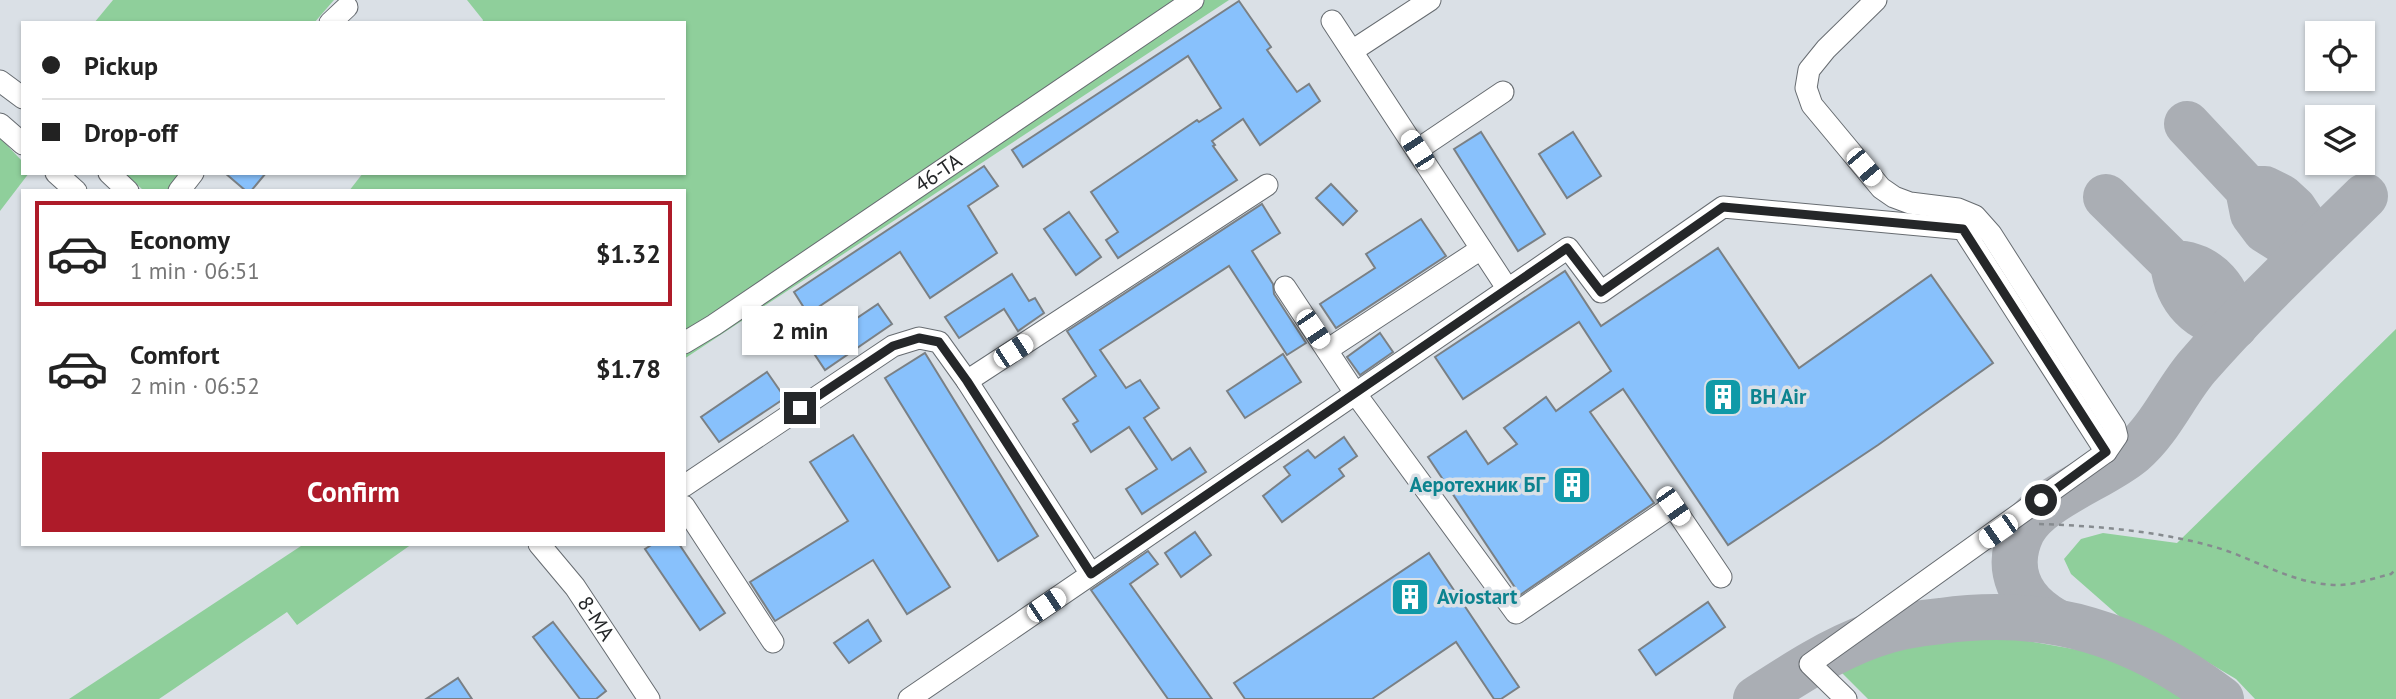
<!DOCTYPE html>
<html lang="en">
<head>
<meta charset="utf-8">
<style>
  :root { --surface:#fff; --page:#f2f2f2; --text:#222; --muted:#767676; --line:#e0e0e0; --accent:#ae1b29 }
  body { margin:0; font-family:"PT Sans",sans-serif; background:var(--page); color:var(--text); height:100vh; display:flex; flex-direction:column; font-size:26px; white-space:nowrap }
  * { box-sizing:border-box; margin:0 }
  p { font-size:23px; color:var(--muted) }
  .icon { flex:none; width:38px; height:38px; fill:none; stroke:currentColor; stroke-width:2; stroke-linecap:round; stroke-linejoin:round }
  .map { position:relative; flex:1; overflow:hidden }
  .side { position:absolute; left:21px; top:189px; width:665px; height:357px; display:flex; flex-direction:column; background:var(--surface); border-radius:0px; box-shadow:0 2px 5px #0004 }
  .side>* { flex:none }
  .banner { position:absolute; left:21px; top:21px; width:665px; height:154px; border-radius:0px; box-shadow:0 2px 5px #0004; display:grid; align-content:center; height:154px; padding:0 21px; background:var(--surface) }
  .controls { position:absolute; left:2305px; top:21px; display:grid; gap:14px }
  .controls a { display:grid; place-items:center; width:70px; height:70px; border-radius:0px; background:var(--surface); box-shadow:0 2px 5px #0004; font-size:35px }
  .end { position:absolute; width:32px; height:32px; margin:-16px; border:9px solid #252729; background:#fff; box-shadow:0 0 0 4px #fff }
  .from { border-radius:50% }
  .bubble { position:absolute; height:49px; border-radius:0px; background:var(--surface); box-shadow:0 2px 5px #0004; font-size:23px; font-weight:700; line-height:49px; text-align:center }
  .car { position:absolute; width:21px; height:42px; margin:-21px -10px; border-radius:9px; box-shadow:0 0 5px 2px #0007; background:linear-gradient(#fff 24%,#345 0 40%,#fff 0 76%,#345 0 86%,#fff 0) }
  .banner b { display:flex; align-items:center; gap:24px; height:66px; font-size:26px }
  .banner b+b { border-top:2px solid var(--line) }
  .banner i { width:18px; height:18px; background:var(--text) }
  ul { padding:12px 0 0; list-style:none }
  li { display:flex; align-items:center; gap:21px; height:105px; margin:0 14px 10px; padding:0 7px; border:4px solid transparent; border-radius:0px }
  li div { flex:1 }
  li b { display:block; font-size:26px }
  li em { font-style:normal; font-weight:700 }
  li.selected { border-color:var(--accent) }
  li>.icon { width:63px; height:63px; stroke-width:1.5 }
  .cta { display:flex; gap:14px; margin-top:auto; padding:14px 21px }
  .cta a { flex:1; height:80px; border-radius:0px; background:var(--accent); color:#fff; font-size:28px; font-weight:700; line-height:80px; text-align:center }
  .map>svg:first-child { display:block }
</style>
</head>
<body>
<div class="map">
<svg width="2396" height="699" viewBox="0 0 2396 699">
  <rect width="100%" height="100%" fill="#dae0e6"/>
  <g fill="#8fcf9b">
    <polygon points="113,0 334,0 314,23 94,23"/>
    <polygon points="467,0 1229,0 684,359 684,191 349,191 363,173 684,173 684,23 482,23 483,20"/>
    <polygon points="0,138 23,162 23,173 29,173 0,211"/>
    <polygon points="125,173 182,173 166,191 144,191"/>
    <polygon points="2396,329 2396,699 2255,699 2236,679 2177,644 2120,617 2071,574 2064,559 2081,539 2103,533 2177,543"/>
    <polygon points="304,544 412,544 297,625 287,612 159,699 69,699"/>
    <polygon points="2005,637 2096,653 2163,683 2185,699 1868,699 1840,671 1864,659 1943,639"/>
  </g>
  <g fill="none" stroke-linecap="round" stroke-linejoin="round">
    <g stroke="#aaaeb4" stroke-width="46">
      <polyline points="2187,124 2248,189 2253,214 2265,230 2292,247 2309,250 2306,227 2294,209 2281,197 2265,189 2248,189"/>
      <path d="M 2106,197 L 2173,263 C 2177,299 2199,323 2235,326 C 2230,291 2210,264 2173,263"/>
      <path d="M 2055,621 C 2021,602 2004,570 2022,532 C 2039,498 2104,477 2133,452 C 2160,429 2175,393 2197,367 C 2249,307 2308,252 2365,196"/>
      <path d="M 1756,699 C 1793,675 1831,650 1873,635 C 1895,627 1918,623 1941,621 C 2049,606 2135,634 2221,699"/>
    </g>
  </g>
  <g fill="#88c1fc" stroke="#7a8085" stroke-width="2">
    <polygon points="1239,1 1271,47 1267,50 1297,92 1309,84 1320,101 1260,145 1243,119 1212,141 1215,145 1213,146 1237,180 1118,258 1106,240 1118,232 1091,192 1197,120 1199,122 1221,108 1188,56 1023,167 1012,150"/>
    <polygon points="1481,132 1545,234 1518,251 1454,149"/>
    <polygon points="1573,132 1601,176 1567,198 1539,154"/>
    <polygon points="984,166 998,186 968,206 997,253 930,298 900,252 808,314 794,292"/>
    <polygon points="225,173 266,173 251,191 246,191"/>
    <polygon points="1331,184 1357,211 1343,225 1316,198"/>
    <polygon points="1262,204 1280,233 1252,251 1273,284 1274,294 1306,343 1287,355 1229,266 1100,350 1126,388 1140,380 1159,408 1144,418 1172,460 1190,448 1206,472 1142,514 1126,489 1157,469 1129,427 1091,452 1073,424 1078,421 1063,399 1096,376 1067,331"/>
    <polygon points="1069,212 1101,257 1076,275 1044,229"/>
    <polygon points="1421,219 1446,256 1336,328 1320,304 1375,268 1366,254"/>
    <polygon points="1718,248 1799,368 1931,275 1993,363 1878,445 1728,545 1623,389 1590,412 1654,503 1520,595 1428,457 1466,431 1488,464 1517,444 1504,428 1546,397 1556,411 1611,371 1579,322 1463,399 1435,357 1565,271 1601,326"/>
    <polygon points="1012,274 1029,301 1035,298 1044,313 1018,331 1004,309 959,338 945,317"/>
    <polygon points="878,304 892,324 825,370 811,349"/>
    <polygon points="1380,333 1393,352 1360,375 1347,357"/>
    <polygon points="925,353 1038,536 998,561 885,378"/>
    <polygon points="1283,354 1301,382 1245,418 1227,391"/>
    <polygon points="767,372 785,398 719,442 701,417"/>
    <polygon points="853,435 950,587 907,614 873,560 775,621 750,582 848,521 810,462"/>
    <polygon points="1344,437 1357,456 1339,469 1344,476 1282,522 1263,496 1290,475 1284,467 1308,450 1315,458"/>
    <polygon points="1195,532 1211,555 1181,577 1165,553"/>
    <polygon points="653,544 679,544 725,613 700,630 645,549"/>
    <polygon points="1148,551 1158,564 1130,584 1212,699 1168,699 1091,590"/>
    <polygon points="1429,553 1519,687 1501,699 1494,699 1456,642 1372,699 1245,699 1234,683"/>
    <polygon points="1708,602 1725,627 1656,675 1639,650"/>
    <polygon points="868,620 881,641 849,663 834,643"/>
    <polygon points="553,622 606,691 596,699 580,699 533,637"/>
    <polygon points="458,678 472,699 426,699"/>
  </g>
  <g fill="none" stroke-linecap="round" stroke-linejoin="round">
    <g stroke="#676c71" stroke-width="23">
      <g id="minor">
        <polyline points="1332,21 1507,288"/>
        <polyline points="330,23 347,7"/>
        <polyline points="1352,51 1430,0"/>
        <polyline points="0,81 23,98"/>
        <polyline points="0,124 23,144"/>
        <polyline points="1417,150 1503,92"/>
        <polyline points="56,173 76,191"/>
        <polyline points="109,173 128,191"/>
        <polyline points="179,191 193,173"/>
        <polyline points="1285,287 1355,393 1516,613 1673,506 1721,577"/>
        <path id="s1" d="M 684,343 L 714,325 L 1193,0"/>
        <polyline points="1327,350 1481,249"/>
        <polyline points="967,381 1267,185"/>
        <polyline points="684,486 893,346 919,338 939,342 967,381 1091,574"/>
        <polyline points="684,506 773,642"/>
        <path id="s2" d="M 539,544 L 575,587 L 649,699"/>
        <polyline points="909,699 1568,248 1601,292 1723,207 1963,229 2106,452"/>
        <polyline points="1846,699 1810,664 2106,452 2117,436 2115,428 1991,234 1975,216 1958,209 1910,203 1894,197 1881,188 1812,105 1806,88 1809,70 1826,49 1876,0"/>
      </g>
    </g>
    <path stroke="#868b8f" stroke-width="2.5" stroke-dasharray="5 5" stroke-linecap="butt" d="M 2039,524 C 2098,526 2158,531 2215,547 C 2256,559 2294,585 2338,585 C 2355,585 2374,578 2391,574 L 2396,569"/>
    <use href="#minor" stroke="#fff" stroke-width="21"/>
  </g>
  <g fill="none" stroke-linecap="round" stroke-linejoin="round">
    <polyline stroke="#252729" stroke-width="9" points="800,408 893,346 919,338 939,342 967,381 1091,574 1567,248 1601,292 1723,207 1963,229 2106,452 2041,500"/>
  </g>
  <defs>
    <g id="building-square" transform="scale(2.0125)"><rect x="-9" y="-9" width="18" height="18" rx="4" fill="#0f9aa8" stroke="#dae0e6"/><path d="M-4-6H4V6H1V3H-1V6H-4ZM-2.5-4.3h1.7v1.8h-1.7ZM.8-4.3h1.7v1.8H.8ZM-2.5-1h1.7V.8h-1.7ZM.8-1h1.7V.8H.8Z" fill="#fff"/></g>
  </defs>
  <g fill-rule="evenodd">
    <use href="#building-square" x="1723" y="397"/>
    <use href="#building-square" x="1572" y="485"/>
    <use href="#building-square" x="1410" y="597"/>
  </g>
  <g text-anchor="middle" stroke-width="7" stroke-linejoin="round" paint-order="stroke">
    <g font-size="21" fill="#252729" stroke="#dae0e6">
      <text dy="7" stroke="none"><textPath href="#s1" startOffset="306">46-ТА</textPath></text>
      <text dy="7" stroke="none"><textPath href="#s2" startOffset="94">8-МА</textPath></text>
    </g>
    <g font-size="21" font-weight="bold" fill="#0d838f" stroke="#dae0e6" text-anchor="start">
      <text x="1750" y="404">BH Air</text>
      <text x="1545" y="492" text-anchor="end">Аеротехник БГ</text>
      <text x="1437" y="604">Aviostart</text>
    </g>
  </g>
</svg>
<div class="controls">
<a><svg class="icon" aria-label="locate" viewBox="0 0 24 24"><circle cx="12" cy="12" r="6"/><path d="M12 2v4M12 18v4M2 12h4M18 12h4"/></svg></a>
<a><svg class="icon" aria-label="layers" viewBox="0 0 24 24"><path d="M12 4l9 5-9 5-9-5zM3 14l9 5 9-5"/></svg></a>
</div>
<i class="end from" style="left:2041px;top:500px"></i>
<i class="end" style="left:800px;top:408px"></i>
<div class="bubble" style="left:742px;top:306px;width:116px">2 min</div>
<i class="car" style="left:1417px;top:150px;rotate:327deg"></i>
<i class="car" style="left:1864px;top:167px;rotate:140deg"></i>
<i class="car" style="left:1313px;top:329px;rotate:146deg"></i>
<i class="car" style="left:1013px;top:351px;rotate:57deg"></i>
<i class="car" style="left:1673px;top:506px;rotate:145deg"></i>
<i class="car" style="left:1998px;top:531px;rotate:235deg"></i>
<i class="car" style="left:1046px;top:605px;rotate:56deg"></i>
<div class="banner">
<b><i class="from"></i>Pickup</b>
<b><i></i>Drop-off</b>
</div>
<section class="side">
<ul>
<li class="selected"><svg class="icon" aria-label="car" viewBox="0 0 24 24"><path d="M5 17H2v-5l4-1 3-4h7l3 4 3 1v5h-3M9 17h6M6 11h13"/><circle cx="7" cy="17" r="2"/><circle cx="17" cy="17" r="2"/></svg><div><b>Economy</b><p>1 min · 06:51</p></div><em>$1.32</em></li>
<li><svg class="icon" aria-label="car" viewBox="0 0 24 24"><path d="M5 17H2v-5l4-1 3-4h7l3 4 3 1v5h-3M9 17h6M6 11h13"/><circle cx="7" cy="17" r="2"/><circle cx="17" cy="17" r="2"/></svg><div><b>Comfort</b><p>2 min · 06:52</p></div><em>$1.78</em></li>
</ul>
<div class="cta"><a>Confirm</a></div>
</section>
</div>
</body>
</html>
